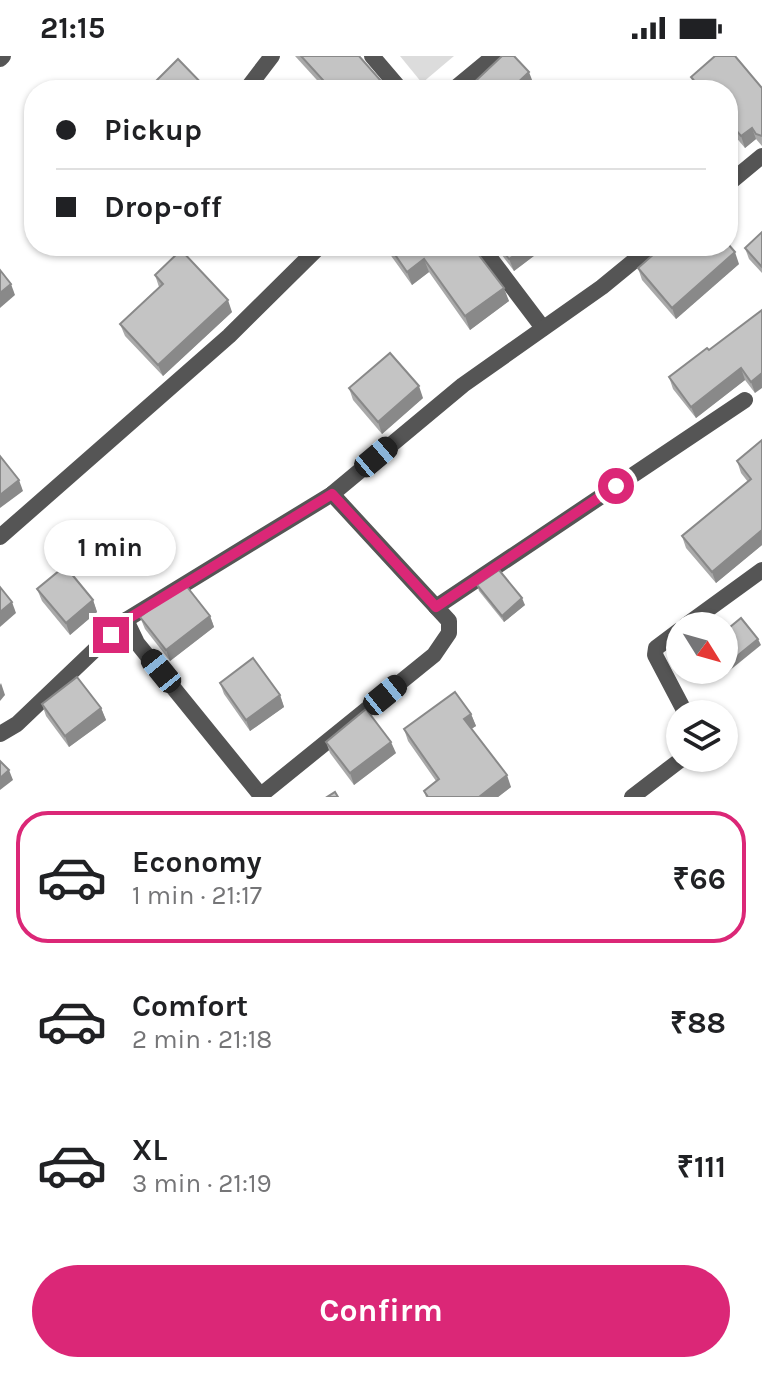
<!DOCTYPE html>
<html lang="en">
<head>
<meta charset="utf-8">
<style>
  :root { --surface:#fff; --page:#f2f2f2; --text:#202124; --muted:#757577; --line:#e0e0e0; --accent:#db2777 }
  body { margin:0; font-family:Karla,sans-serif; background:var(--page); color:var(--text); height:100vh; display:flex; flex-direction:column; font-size:30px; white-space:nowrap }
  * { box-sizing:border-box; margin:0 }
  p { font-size:26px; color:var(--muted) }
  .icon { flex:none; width:44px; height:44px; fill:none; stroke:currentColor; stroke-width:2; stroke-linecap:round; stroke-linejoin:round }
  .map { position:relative; height:741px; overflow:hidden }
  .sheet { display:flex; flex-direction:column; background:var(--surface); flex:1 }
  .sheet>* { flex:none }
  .banner { position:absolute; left:24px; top:24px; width:714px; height:176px; border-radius:32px; box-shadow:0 2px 6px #0004; display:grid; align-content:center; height:176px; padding:0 32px; background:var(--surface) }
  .needle { width:52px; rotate:127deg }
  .buttons { position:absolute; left:666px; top:556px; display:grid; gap:16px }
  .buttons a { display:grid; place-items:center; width:72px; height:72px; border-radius:50%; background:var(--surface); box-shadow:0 2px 6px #0004; font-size:40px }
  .end { position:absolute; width:36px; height:36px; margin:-18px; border:10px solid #db2777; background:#fff; box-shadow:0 0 0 4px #fff }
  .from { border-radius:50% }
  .bubble { position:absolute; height:56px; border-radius:28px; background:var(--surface); box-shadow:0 2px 6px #0004; font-size:26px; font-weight:700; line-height:56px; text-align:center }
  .car { position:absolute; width:24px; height:48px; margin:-24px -12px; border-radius:10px; box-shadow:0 0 6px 2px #0007; background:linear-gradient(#222 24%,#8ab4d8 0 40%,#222 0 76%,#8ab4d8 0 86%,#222 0) }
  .banner b { display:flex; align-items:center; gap:28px; height:76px; font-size:30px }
  .banner b+b { border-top:2px solid var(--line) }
  .banner i { width:20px; height:20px; background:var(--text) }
  ul { padding:14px 0 0; list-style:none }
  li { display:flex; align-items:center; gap:24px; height:132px; margin:0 16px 12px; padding:0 16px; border:4px solid transparent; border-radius:32px }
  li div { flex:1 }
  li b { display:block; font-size:30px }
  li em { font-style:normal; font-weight:700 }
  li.active { border-color:var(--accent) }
  li>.icon { width:72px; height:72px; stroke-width:1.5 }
  .action { display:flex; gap:16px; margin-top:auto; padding:16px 32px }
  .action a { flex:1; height:92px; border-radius:48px; background:var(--accent); color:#fff; font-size:32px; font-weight:700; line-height:92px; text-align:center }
  .status { display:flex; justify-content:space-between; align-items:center; height:56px; padding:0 40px; background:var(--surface); direction:ltr }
  .status svg { height:22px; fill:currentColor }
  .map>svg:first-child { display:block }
</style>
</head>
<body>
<div class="status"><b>21:15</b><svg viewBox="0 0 49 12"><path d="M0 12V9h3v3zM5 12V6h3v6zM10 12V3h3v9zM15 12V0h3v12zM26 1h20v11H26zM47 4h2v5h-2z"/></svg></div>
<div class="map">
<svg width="762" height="741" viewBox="0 0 762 741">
  <rect width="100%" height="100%" fill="#fff"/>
  <polygon fill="#dcdcdc" points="400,0 454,0 422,27"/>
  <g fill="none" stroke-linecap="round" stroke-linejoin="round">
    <g stroke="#555" stroke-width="16">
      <polyline points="372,0 401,34"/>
      <polyline points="0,3 3,0"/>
      <polyline points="246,34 272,0"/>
      <polyline points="453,34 494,0"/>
      <polyline points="728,128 762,100"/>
      <polyline points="481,190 543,272"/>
      <polyline points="0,481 229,280 320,190"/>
      <polyline points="436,551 745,344"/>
      <polyline points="126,564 332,438 463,329 602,231 652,190"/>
      <polyline points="685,570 762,514"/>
      <polyline points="680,574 656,592 655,599 686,658"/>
      <polyline points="0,678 17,668 126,564 137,587 262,741"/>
      <polyline points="261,739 434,599 449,577 449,565 332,438"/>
      <polyline points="632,741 683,702"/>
    </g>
  </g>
  <g fill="#a9a9a9">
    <polygon points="295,0 359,0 389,34 326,34"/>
    <polygon points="691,21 762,32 762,90 756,83 745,92 728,72 728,34 696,34"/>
    <polygon points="762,176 762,217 749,203 745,192"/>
    <polygon points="384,190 472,190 509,245 470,274 429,216 412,229"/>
    <polygon points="495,190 547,190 514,215"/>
    <polygon points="739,208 676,263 642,224 638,212"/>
    <polygon points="155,219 232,256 163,320 125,280 120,268 159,231"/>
    <polygon points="762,254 755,337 745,324 696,362 673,333 669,321 709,294"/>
    <polygon points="349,332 423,342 382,378 353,344"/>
    <polygon points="762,384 762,489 716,527 686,492 682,480 748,426 741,417 737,405"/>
    <polygon points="477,529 525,549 504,566 479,535"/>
    <polygon points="37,533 93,544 97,556 70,579 42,545"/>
    <polygon points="210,560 214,571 170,605 145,573 140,561"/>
    <polygon points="220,627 280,639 284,651 250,675 224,638"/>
    <polygon points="42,648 101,652 106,664 69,691 46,660"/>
    <polygon points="471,658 476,670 471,673 511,731 498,741 426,741 424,735 436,725 408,685 404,673"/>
    <polygon points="326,686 396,697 354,729 330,697"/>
  </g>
  <g fill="#898989">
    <polygon points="529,16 534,29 528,34 510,34"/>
    <polygon points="752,72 756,83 745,92 741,80"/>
    <polygon points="528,190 547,190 514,215 509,203"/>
    <polygon points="735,196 739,208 676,263 672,252"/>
    <polygon points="424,203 429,216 412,229 407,216"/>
    <polygon points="11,228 15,239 0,252 0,237"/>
    <polygon points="504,232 509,245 470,274 465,260"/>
    <polygon points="228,244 232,256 163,320 158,309"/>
    <polygon points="741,312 745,324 696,362 691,351"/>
    <polygon points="762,317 762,332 755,337 751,326"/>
    <polygon points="419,330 423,342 382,378 378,366"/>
    <polygon points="19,424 23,435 0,452 0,439"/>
    <polygon points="762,474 762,489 716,527 712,516"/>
    <polygon points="522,542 525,549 504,566 502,560"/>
    <polygon points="93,544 97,556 70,579 66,567"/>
    <polygon points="12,546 16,557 0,571 0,556"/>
    <polygon points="210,560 214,571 170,605 166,594"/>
    <polygon points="758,583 761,589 729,615 726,609"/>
    <polygon points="1,627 5,639 0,645 0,629"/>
    <polygon points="280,639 284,651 250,675 246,664"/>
    <polygon points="101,652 106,664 69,691 65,680"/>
    <polygon points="471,658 476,670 468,675 464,663"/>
    <polygon points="391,686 396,697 354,729 350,717"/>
    <polygon points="9,714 13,724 0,734 0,722"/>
    <polygon points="507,719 511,731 498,741 479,741"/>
  </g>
  <g fill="#c4c4c4" stroke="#898989" stroke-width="2">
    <polygon points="301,0 359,0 389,34 332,34"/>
    <polygon points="502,0 514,0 529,16 510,34 466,34"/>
    <polygon points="715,0 735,0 762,32 762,80 756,78 752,72 741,80 728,65 728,34 702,34 691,21"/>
    <polygon points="178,3 208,34 165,34 156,25"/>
    <polygon points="762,176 762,211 745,192"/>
    <polygon points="728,188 735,196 672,252 638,212 663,190 728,190"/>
    <polygon points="389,190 472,190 504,232 465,260 424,203 407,216"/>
    <polygon points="499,190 528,190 509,203"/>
    <polygon points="181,194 228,244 158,309 120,268 163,228 155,219"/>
    <polygon points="0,214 11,228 0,237"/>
    <polygon points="762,254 762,317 751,326 741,312 691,351 669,321 707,292 709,294"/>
    <polygon points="390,297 419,330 378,366 349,332"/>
    <polygon points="762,384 762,474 712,516 682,480 751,423 737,405"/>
    <polygon points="0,400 19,424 0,439"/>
    <polygon points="65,510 93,544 66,567 37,533"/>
    <polygon points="499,514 522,542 502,560 477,529"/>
    <polygon points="184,527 210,560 166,594 140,561"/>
    <polygon points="0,531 12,546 0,556"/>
    <polygon points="741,562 758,583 726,609 724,606 724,576"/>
    <polygon points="253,602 280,639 246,664 220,627"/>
    <polygon points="77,621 101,652 65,680 42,648"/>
    <polygon points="455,636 471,658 464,663 507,719 479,741 428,741 424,735 439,723 404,673"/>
    <polygon points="366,653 391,686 350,717 326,686"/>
    <polygon points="0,705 9,714 0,722"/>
    <polygon points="335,736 338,741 327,741"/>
  </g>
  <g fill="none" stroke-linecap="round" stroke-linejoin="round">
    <polyline stroke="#db2777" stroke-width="10" points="111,579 126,564 332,438 436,551 616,430"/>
  </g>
</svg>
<div class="buttons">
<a><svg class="needle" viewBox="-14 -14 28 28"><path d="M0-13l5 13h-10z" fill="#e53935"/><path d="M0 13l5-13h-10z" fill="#757577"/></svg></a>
<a><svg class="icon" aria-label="layers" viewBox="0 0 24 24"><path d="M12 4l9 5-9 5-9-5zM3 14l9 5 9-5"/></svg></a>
</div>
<i class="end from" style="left:616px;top:430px"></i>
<i class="end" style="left:111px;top:579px"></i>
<div class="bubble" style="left:44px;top:464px;width:132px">1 min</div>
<i class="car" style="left:376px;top:401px;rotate:50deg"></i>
<i class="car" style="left:161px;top:615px;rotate:321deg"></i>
<i class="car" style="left:385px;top:639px;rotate:51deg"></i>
<div class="banner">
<b><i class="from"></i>Pickup</b>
<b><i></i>Drop-off</b>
</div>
</div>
<section class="sheet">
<ul>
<li class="active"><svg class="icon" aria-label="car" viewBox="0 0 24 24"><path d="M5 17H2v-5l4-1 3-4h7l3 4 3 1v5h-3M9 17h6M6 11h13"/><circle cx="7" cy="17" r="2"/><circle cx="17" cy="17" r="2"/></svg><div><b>Economy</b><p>1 min · 21:17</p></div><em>₹66</em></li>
<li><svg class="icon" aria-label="car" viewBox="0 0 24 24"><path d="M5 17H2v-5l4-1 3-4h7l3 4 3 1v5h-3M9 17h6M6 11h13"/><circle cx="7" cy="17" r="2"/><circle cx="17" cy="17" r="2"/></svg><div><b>Comfort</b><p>2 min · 21:18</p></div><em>₹88</em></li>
<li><svg class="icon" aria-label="car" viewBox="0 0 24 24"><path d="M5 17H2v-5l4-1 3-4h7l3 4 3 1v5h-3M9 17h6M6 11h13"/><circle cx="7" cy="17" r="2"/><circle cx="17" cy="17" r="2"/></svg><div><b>XL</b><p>3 min · 21:19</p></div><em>₹111</em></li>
</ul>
<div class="action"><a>Confirm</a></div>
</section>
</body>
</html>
